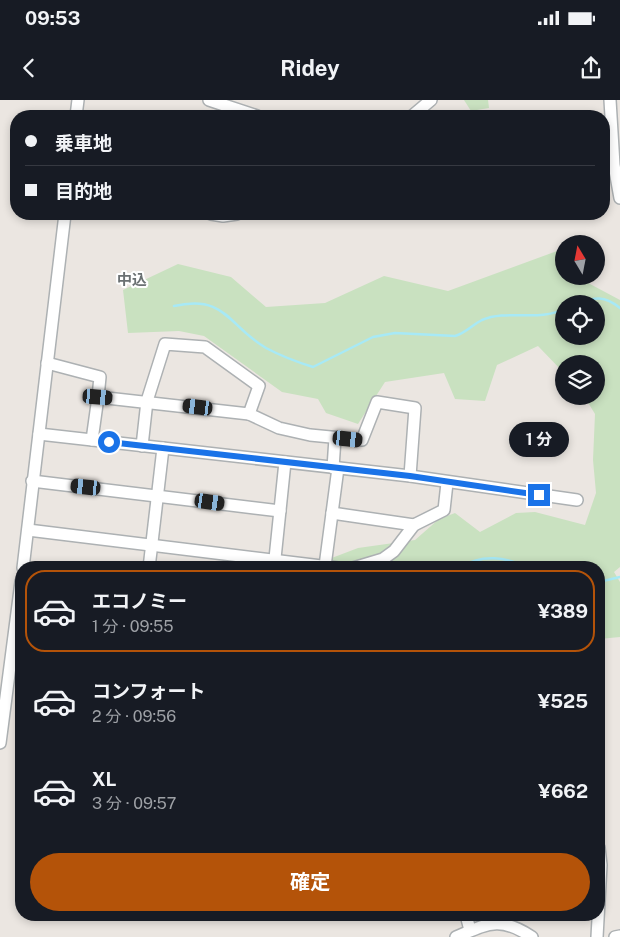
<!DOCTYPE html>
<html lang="ja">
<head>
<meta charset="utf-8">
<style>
  :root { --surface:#171b24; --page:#20242c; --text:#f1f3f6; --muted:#9ea1a6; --line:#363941; --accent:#b45309 }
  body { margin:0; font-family:"Public Sans","Noto Sans JP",sans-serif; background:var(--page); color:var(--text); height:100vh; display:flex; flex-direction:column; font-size:19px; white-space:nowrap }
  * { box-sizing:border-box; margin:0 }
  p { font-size:16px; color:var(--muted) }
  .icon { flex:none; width:28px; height:28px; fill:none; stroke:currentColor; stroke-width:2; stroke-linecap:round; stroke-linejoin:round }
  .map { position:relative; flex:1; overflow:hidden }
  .sheet { position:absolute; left:15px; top:461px; width:590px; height:360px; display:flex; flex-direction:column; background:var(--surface); border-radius:20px; box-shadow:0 2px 8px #0003 }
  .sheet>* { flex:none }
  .guide { position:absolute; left:10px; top:10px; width:600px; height:110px; border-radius:20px; box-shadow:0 2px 8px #0003; display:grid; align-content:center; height:110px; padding:0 15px; background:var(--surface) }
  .needle { width:32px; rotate:350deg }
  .buttons { position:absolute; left:555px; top:135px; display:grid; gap:10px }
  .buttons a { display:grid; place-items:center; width:50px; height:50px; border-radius:50%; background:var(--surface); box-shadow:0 2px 8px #0003; font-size:25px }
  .end { position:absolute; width:22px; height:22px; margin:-11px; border:6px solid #1a73e8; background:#fff; box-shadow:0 0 0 2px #fff }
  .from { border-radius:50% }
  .bubble { position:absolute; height:35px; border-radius:18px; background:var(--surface); box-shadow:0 2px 8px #0003; font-size:16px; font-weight:700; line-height:35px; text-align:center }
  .car { position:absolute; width:15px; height:30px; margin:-15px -8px; border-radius:6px; box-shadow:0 0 4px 1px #0007; background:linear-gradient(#222 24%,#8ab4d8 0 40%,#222 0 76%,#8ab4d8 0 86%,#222 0) }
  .guide b { display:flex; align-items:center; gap:18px; height:48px; font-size:19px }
  .guide b+b { border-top:1px solid var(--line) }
  .guide i { width:12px; height:12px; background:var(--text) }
  ul { padding:9px 0 0; list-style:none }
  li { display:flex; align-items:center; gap:15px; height:82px; margin:0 10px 8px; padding:0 5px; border:2px solid transparent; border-radius:20px }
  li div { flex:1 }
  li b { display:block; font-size:19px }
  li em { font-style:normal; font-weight:700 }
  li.on { border-color:var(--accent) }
  li>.icon { width:45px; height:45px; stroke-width:1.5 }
  .action { display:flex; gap:10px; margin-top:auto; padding:10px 15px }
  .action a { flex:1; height:58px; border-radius:30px; background:var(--accent); color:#fff; font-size:20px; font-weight:700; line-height:58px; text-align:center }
  .status { display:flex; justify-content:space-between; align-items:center; height:35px; padding:0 25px; background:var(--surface); direction:ltr }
  .status svg { height:14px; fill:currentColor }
  header { display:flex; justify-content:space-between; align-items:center; height:65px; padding:0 15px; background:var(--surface); font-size:22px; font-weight:700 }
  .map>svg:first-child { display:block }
</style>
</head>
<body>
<div class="status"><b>09:53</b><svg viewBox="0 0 49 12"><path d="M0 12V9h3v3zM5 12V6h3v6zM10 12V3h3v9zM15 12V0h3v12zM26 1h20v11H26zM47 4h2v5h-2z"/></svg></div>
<header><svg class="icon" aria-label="back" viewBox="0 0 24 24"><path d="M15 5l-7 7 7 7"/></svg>Ridey<svg class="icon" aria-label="share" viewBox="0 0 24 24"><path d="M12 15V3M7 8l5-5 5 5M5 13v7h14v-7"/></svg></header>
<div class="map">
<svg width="620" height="837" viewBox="0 0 620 837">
  <rect width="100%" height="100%" fill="#ebe6e1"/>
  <g fill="#c9e1c0" fill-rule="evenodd">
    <polygon points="464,0 488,0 489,8 471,11"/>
    <path d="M 557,151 L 564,157 L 564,176 L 582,176 L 590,184 L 620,200 L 620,467 L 614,472 L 620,482 L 620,537 L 599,539 L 599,468 L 308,467 L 358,448 L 415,440 L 439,419 L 455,413 L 480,432 L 516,413 L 535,412 L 585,425 L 596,393 L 593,360 L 595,314 L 584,296 L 596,296 L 596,264 L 564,264 L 564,273 L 538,246 L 497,265 L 485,301 L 455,299 L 444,273 L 385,282 L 358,324 L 326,313 L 318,299 L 282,292 L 204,236 L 179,231 L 128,233 L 123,190 L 178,164 L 231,177 L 266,207 L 325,203 L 384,176 L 448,191 ZM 564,204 L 596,204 L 596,236 L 564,236 Z"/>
  </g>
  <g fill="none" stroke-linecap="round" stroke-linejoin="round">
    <g stroke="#a7e9f6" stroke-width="2.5">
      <path d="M 577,204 C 595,197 604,195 620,208"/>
      <path d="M 174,206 C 226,194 228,226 266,248 C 281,256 297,262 313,267 L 373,237 L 395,233 L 455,236 C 466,233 472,225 482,220 C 508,209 539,222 564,209"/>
      <path d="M 459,468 C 483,453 505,457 530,468"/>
      <polyline points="599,482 620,477"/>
    </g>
    <g stroke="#adb1b3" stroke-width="14">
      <g id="minor">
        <polyline points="209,0 257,16"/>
        <polyline points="610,0 614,65 620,98"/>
        <polyline points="76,16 78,0"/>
        <polyline points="412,16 431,0"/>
        <polyline points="211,114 223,116 237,114"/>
        <polyline points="47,263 100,277 98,297 249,314"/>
        <polyline points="39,334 410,376 577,400"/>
        <polyline points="92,340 98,297"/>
        <polyline points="142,346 147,301 165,244 205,247 259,286 249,314 279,328 310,335 362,340 377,302 415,308 410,376"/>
        <polyline points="333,368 335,338"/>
        <polyline points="32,381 280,411"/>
        <polyline points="332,413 414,425"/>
        <polyline points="28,430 338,468"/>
        <polyline points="325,466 338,368"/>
        <polyline points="23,468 65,114"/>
        <polyline points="149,468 163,348"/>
        <polyline points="274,468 285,362"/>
        <polyline points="353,468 383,459 394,451 414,425 444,410 447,383"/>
        <polyline points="0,643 21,482"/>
        <polyline points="466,815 470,830"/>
        <path d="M 456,837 C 489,823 500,816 532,837"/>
        <polyline points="597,837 601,765 599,748"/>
        <polyline points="615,837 620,836"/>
      </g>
    </g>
    <use href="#minor" stroke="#fff" stroke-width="11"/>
  </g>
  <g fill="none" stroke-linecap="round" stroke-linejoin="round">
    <polyline stroke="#1a73e8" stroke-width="6" points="109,342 410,376 539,395"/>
  </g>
  <g text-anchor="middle" stroke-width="4" stroke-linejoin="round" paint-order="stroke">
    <g font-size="15" font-weight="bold" fill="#6b7173" stroke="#fff">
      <text x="132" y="185">中込</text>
    </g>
  </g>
</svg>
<div class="buttons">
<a><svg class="needle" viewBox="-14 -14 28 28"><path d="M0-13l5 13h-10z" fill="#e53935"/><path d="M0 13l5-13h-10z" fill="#9ea1a6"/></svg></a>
<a><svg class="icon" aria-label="locate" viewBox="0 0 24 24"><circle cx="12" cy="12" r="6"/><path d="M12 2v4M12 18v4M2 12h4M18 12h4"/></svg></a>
<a><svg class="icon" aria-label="layers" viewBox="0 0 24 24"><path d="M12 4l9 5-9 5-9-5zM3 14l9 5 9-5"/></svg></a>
</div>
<i class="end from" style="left:109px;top:342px"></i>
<i class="end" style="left:539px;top:395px"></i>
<div class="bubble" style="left:509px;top:322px;width:60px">1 分</div>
<i class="car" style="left:98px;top:297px;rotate:95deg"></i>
<i class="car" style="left:198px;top:307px;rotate:277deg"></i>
<i class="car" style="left:348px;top:339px;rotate:96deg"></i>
<i class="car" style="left:86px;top:387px;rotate:276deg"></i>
<i class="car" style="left:210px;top:402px;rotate:98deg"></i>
<div class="guide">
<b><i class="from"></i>乗車地</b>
<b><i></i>目的地</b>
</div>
<section class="sheet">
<ul>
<li class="on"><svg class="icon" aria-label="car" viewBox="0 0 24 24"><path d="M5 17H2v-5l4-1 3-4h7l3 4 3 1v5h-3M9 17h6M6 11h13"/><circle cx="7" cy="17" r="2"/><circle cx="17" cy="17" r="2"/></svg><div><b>エコノミー</b><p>1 分 · 09:55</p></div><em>¥389</em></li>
<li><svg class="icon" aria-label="car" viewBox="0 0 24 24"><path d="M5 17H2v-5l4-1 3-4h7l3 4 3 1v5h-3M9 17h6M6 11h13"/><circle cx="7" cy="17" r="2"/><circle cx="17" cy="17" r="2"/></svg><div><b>コンフォート</b><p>2 分 · 09:56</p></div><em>¥525</em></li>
<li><svg class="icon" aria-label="car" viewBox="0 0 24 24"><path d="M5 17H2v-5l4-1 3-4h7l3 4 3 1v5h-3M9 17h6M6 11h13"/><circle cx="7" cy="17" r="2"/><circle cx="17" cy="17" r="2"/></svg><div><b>XL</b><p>3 分 · 09:57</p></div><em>¥662</em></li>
</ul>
<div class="action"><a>確定</a></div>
</section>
</div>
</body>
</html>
